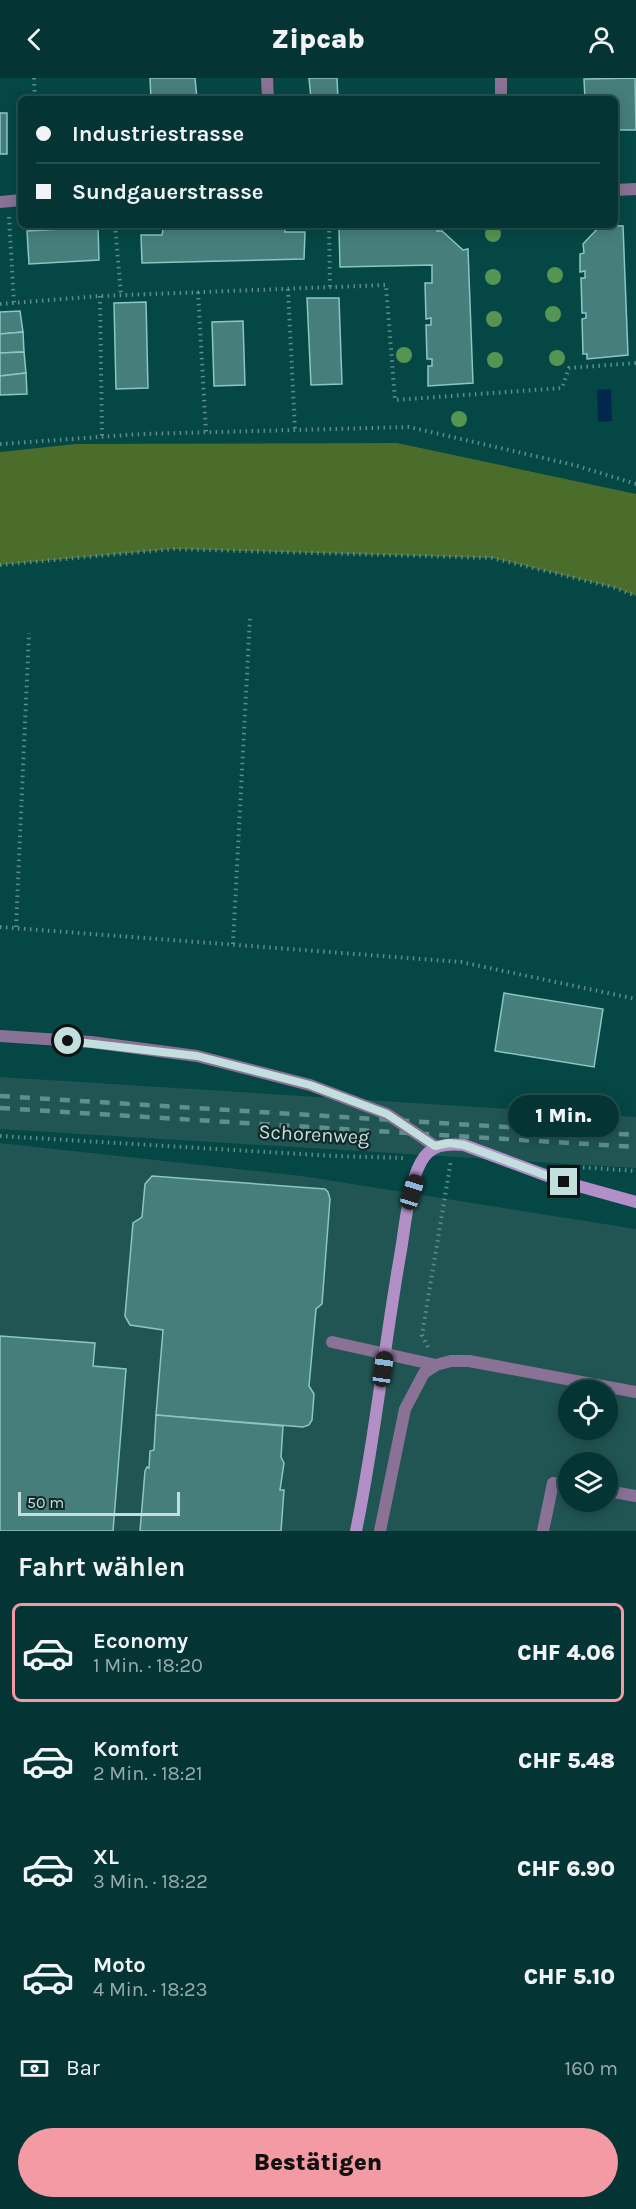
<!DOCTYPE html>
<html lang="de">
<head>
<meta charset="utf-8">
<style>
  :root { --surface:#043534; --page:#124040; --text:#f1f3f6; --muted:#97abac; --line:#25504f; --accent:#f49aa4 }
  body { margin:0; font-family:Karla,sans-serif; background:var(--page); color:var(--text); height:100vh; display:flex; flex-direction:column; font-size:22px; white-space:nowrap }
  * { box-sizing:border-box; margin:0 }
  p { font-size:20px; color:var(--muted) }
  .icon { flex:none; width:33px; height:33px; fill:none; stroke:currentColor; stroke-width:2; stroke-linecap:round; stroke-linejoin:round }
  .map { position:relative; height:1453px; overflow:hidden }
  .drawer { display:flex; flex-direction:column; background:var(--surface); flex:1 }
  .drawer>* { flex:none }
  .banner { position:absolute; left:18px; top:18px; width:600px; height:132px; border-radius:9px; box-shadow:0 3px 15px #0003,0 0 0 2px var(--line); display:grid; align-content:center; height:132px; padding:0 18px; background:var(--surface) }
  .fabs { position:absolute; left:558px; top:1302px; display:grid; gap:12px }
  .fabs a { display:grid; place-items:center; width:60px; height:60px; border-radius:50%; background:var(--surface); box-shadow:0 3px 15px #0003,0 0 0 2px var(--line); font-size:30px }
  .scale { position:absolute; left:18px; bottom:15px; width:162px; box-sizing:border-box; padding-left:6px; border:3px solid #c3dfdd; border-top:0; font-size:16px; line-height:21px; white-space:nowrap; color:#c3dfdd; -webkit-text-stroke:4px #112928; paint-order:stroke }
  .end { position:absolute; width:27px; height:27px; margin:-14px; border:8px solid #c3dfdd; background:#111; box-shadow:0 0 0 3px #111 }
  .from { border-radius:50% }
  .bubble { position:absolute; height:42px; border-radius:21px; background:var(--surface); box-shadow:0 3px 15px #0003,0 0 0 2px var(--line); font-size:20px; font-weight:800; line-height:42px; text-align:center }
  .car { position:absolute; width:18px; height:36px; margin:-18px -9px; border-radius:8px; box-shadow:0 0 4px 2px #0007; background:linear-gradient(#222 24%,#8ab4d8 0 40%,#222 0 76%,#8ab4d8 0 86%,#222 0) }
  .banner b { display:flex; align-items:center; gap:21px; height:57px; font-size:22px }
  .banner b+b { border-top:2px solid var(--line) }
  .banner i { width:15px; height:15px; background:var(--text) }
  ul { padding:0; list-style:none }
  li { display:flex; align-items:center; gap:18px; height:99px; margin:0 12px 9px; padding:0 6px; border:3px solid transparent; border-radius:9px }
  li div { flex:1 }
  li b { display:block; font-size:22px }
  li em { font-style:normal; font-weight:800 }
  li.selected { border-color:var(--accent) }
  li>.icon { width:54px; height:54px; stroke-width:1.5 }
  h2 { padding:0 18px; font-size:27px; line-height:72px }
  .pay { display:flex; align-items:center; gap:15px; height:66px; padding:0 18px; font-size:22px }
  .pay p { margin-inline-start:auto }
  .button { display:flex; gap:12px; margin-top:auto; padding:12px 18px }
  .button a { flex:1; height:69px; border-radius:36px; background:var(--accent); color:#111; font-size:24px; font-weight:800; line-height:69px; text-align:center }
  header { display:flex; justify-content:space-between; align-items:center; height:78px; padding:0 18px; background:var(--surface); font-size:27px; font-weight:800 }
  .map>svg:first-child { display:block }
</style>
</head>
<body>
<header><svg class="icon" aria-label="back" viewBox="0 0 24 24"><path d="M15 5l-7 7 7 7"/></svg>Zipcab<svg class="icon" aria-label="person" viewBox="0 0 24 24"><circle cx="12" cy="8" r="4"/><path d="M4 21q1-7 8-7t8 7"/></svg></header>
<div class="map">
<svg width="636" height="1453" viewBox="0 0 636 1453">
  <rect width="100%" height="100%" fill="#054745"/>
  <g fill="#205553" fill-rule="evenodd">
    <polygon points="0,999 636,1039 636,1090 0,1051"/>
    <path d="M 0,1065 L 302,1098 L 636,1151 L 636,1453 L 0,1453 ZM 568,1312 L 608,1312 L 608,1352 L 568,1352 ZM 568,1384 L 608,1384 L 608,1424 L 568,1424 Z"/>
  </g>
  <polygon fill="#4a6d2b" points="397,365 636,416 636,518 616,510 492,480 173,471 0,487 0,374 76,366"/>
  <polygon fill="#02274c" points="611,311 612,343 598,344 597,312"/>
  <g fill="#467e7c" stroke="#8cc6c3" stroke-width="1.5">
    <polygon points="150,0 195,0 197,21 151,21"/>
    <polygon points="309,0 337,0 338,21 311,21"/>
    <polygon points="635,0 636,52 615,52 615,21 585,21 584,1"/>
    <rect x="0" y="35" width="7" height="41"/>
    <polygon points="601,147 623,148 628,277 587,281 587,276 583,276 582,241 586,240 586,235 582,235 581,200 585,200 585,193 580,194 580,176 584,175 583,166"/>
    <polygon points="437,148 437,153 442,153 463,172 468,171 473,305 428,308 428,288 432,288 432,281 427,281 426,247 431,247 431,240 426,241 425,205 432,205 432,187 340,189 339,150"/>
    <polygon points="98,149 99,182 29,186 27,153"/>
    <polygon points="285,149 285,154 305,154 304,181 142,185 141,157 162,157 163,151"/>
    <polygon points="307,220 339,220 342,306 311,307"/>
    <polygon points="146,224 148,310 116,311 114,225"/>
    <polygon points="20,233 23,254 0,256 0,234"/>
    <polygon points="243,243 245,307 214,308 212,244"/>
    <polygon points="23,254 24,274 0,275 0,256"/>
    <polygon points="24,274 26,295 0,298 0,275"/>
    <polygon points="26,295 27,316 0,317 0,298"/>
    <polygon points="504,915 603,931 594,989 495,973"/>
    <polygon points="152,1098 325,1111 328,1114 330,1121 322,1226 316,1231 309,1308 314,1316 312,1342 309,1347 303,1349 156,1337 163,1252 130,1247 125,1238 133,1145 142,1139 145,1106"/>
    <polygon points="0,1258 95,1265 93,1288 126,1291 113,1453 0,1453"/>
    <polygon points="156,1337 283,1348 281,1379 284,1385 280,1412 284,1412 281,1453 140,1453 145,1393 147,1389 149,1390 150,1373 154,1372"/>
  </g>
  <g fill="none" stroke-linecap="round" stroke-linejoin="round">
    <g stroke="#5e8e8c" stroke-width="4" stroke-dasharray="1.5 4.5" stroke-linecap="butt">
      <polyline points="34,0 35,21"/>
      <polyline points="9,139 14,225"/>
      <polyline points="115,147 121,217"/>
      <polyline points="329,147 330,209"/>
      <polyline points="288,211 295,352"/>
      <polyline points="198,214 206,354"/>
      <polyline points="100,218 102,358"/>
      <polyline points="0,226 100,218 386,207 395,322 562,310 569,290 636,285"/>
      <polyline points="0,366 141,356 409,349 574,387 636,406"/>
      <polyline points="0,487 173,471 492,480 616,510 636,518"/>
      <polyline points="0,849 461,884 636,921"/>
      <polyline points="16,849 29,555"/>
      <polyline points="233,866 250,539"/>
      <polyline points="0,1058 334,1078 405,1080"/>
      <polyline points="577,1089 636,1093"/>
      <polyline points="428,1269 422,1257 451,1082"/>
    </g>
    <g stroke="#897296" stroke-width="12">
      <polyline points="332,1264 436,1287"/>
      <polyline points="608,1413 636,1418"/>
      <polyline points="543,1453 553,1405 568,1408"/>
    </g>
    <g stroke="#897296" stroke-width="12">
      <polyline points="267,0 268,21"/>
      <polyline points="501,0 501,21"/>
      <polyline points="615,112 636,111"/>
      <polyline points="0,124 21,122"/>
      <polyline points="0,958 91,964"/>
      <polyline points="380,1453 405,1331 424,1295 436,1287 451,1283 469,1283 636,1314"/>
    </g>
    <g stroke="#5f8f8d" stroke-width="4.5" stroke-dasharray="10 10" stroke-linecap="butt">
      <polyline points="0,1018 636,1057"/>
      <polyline points="0,1030 636,1069"/>
    </g>
    <polyline stroke="#897296" stroke-width="12" points="91,964 197,978 310,1007 387,1036 435,1068"/>
    <path stroke="#b38fc8" stroke-width="12" d="M 356,1453 C 375,1362 384,1269 400,1178 C 405,1151 408,1107 421,1084 C 430,1067 446,1065 464,1067 L 564,1104 L 636,1124"/>
  </g>
  <g fill="#559553">
    <circle cx="493" cy="156" r="8"/>
    <circle cx="555" cy="197" r="8"/>
    <circle cx="493" cy="199" r="8"/>
    <circle cx="553" cy="236" r="8"/>
    <circle cx="494" cy="241" r="8"/>
    <circle cx="404" cy="277" r="8"/>
    <circle cx="557" cy="280" r="8"/>
    <circle cx="495" cy="282" r="8"/>
    <circle cx="459" cy="341" r="8"/>
  </g>
  <g fill="none" stroke-linecap="round" stroke-linejoin="round">
    <polyline stroke="#c3dfdd" stroke-width="8" points="68,963 197,978 310,1007 387,1036 435,1068 449,1065 464,1067 564,1104"/>
  </g>
  <g text-anchor="middle" stroke-width="4.5" stroke-linejoin="round" paint-order="stroke">
    <g font-size="20" fill="#c3dfdd" stroke="#112928">
      <text transform="translate(314 1056) rotate(3)" y="7">Schorenweg</text>
    </g>
  </g>
</svg>
<div class="fabs">
<a><svg class="icon" aria-label="locate" viewBox="0 0 24 24"><circle cx="12" cy="12" r="6"/><path d="M12 2v4M12 18v4M2 12h4M18 12h4"/></svg></a>
<a><svg class="icon" aria-label="layers" viewBox="0 0 24 24"><path d="M12 4l9 5-9 5-9-5zM3 14l9 5 9-5"/></svg></a>
</div>
<div class="scale">50 m</div>
<i class="end from" style="left:68px;top:963px"></i>
<i class="end" style="left:564px;top:1104px"></i>
<div class="bubble" style="left:508px;top:1017px;width:111px">1 Min.</div>
<i class="car" style="left:412px;top:1114px;rotate:17deg"></i>
<i class="car" style="left:383px;top:1291px;rotate:8deg"></i>
<div class="banner">
<b><i class="from"></i>Industriestrasse</b>
<b><i></i>Sundgauerstrasse</b>
</div>
</div>
<section class="drawer">
<h2>Fahrt wählen</h2>
<ul>
<li class="selected"><svg class="icon" aria-label="car" viewBox="0 0 24 24"><path d="M5 17H2v-5l4-1 3-4h7l3 4 3 1v5h-3M9 17h6M6 11h13"/><circle cx="7" cy="17" r="2"/><circle cx="17" cy="17" r="2"/></svg><div><b>Economy</b><p>1 Min. · 18:20</p></div><em>CHF 4.06</em></li>
<li><svg class="icon" aria-label="car" viewBox="0 0 24 24"><path d="M5 17H2v-5l4-1 3-4h7l3 4 3 1v5h-3M9 17h6M6 11h13"/><circle cx="7" cy="17" r="2"/><circle cx="17" cy="17" r="2"/></svg><div><b>Komfort</b><p>2 Min. · 18:21</p></div><em>CHF 5.48</em></li>
<li><svg class="icon" aria-label="car" viewBox="0 0 24 24"><path d="M5 17H2v-5l4-1 3-4h7l3 4 3 1v5h-3M9 17h6M6 11h13"/><circle cx="7" cy="17" r="2"/><circle cx="17" cy="17" r="2"/></svg><div><b>XL</b><p>3 Min. · 18:22</p></div><em>CHF 6.90</em></li>
<li><svg class="icon" aria-label="car" viewBox="0 0 24 24"><path d="M5 17H2v-5l4-1 3-4h7l3 4 3 1v5h-3M9 17h6M6 11h13"/><circle cx="7" cy="17" r="2"/><circle cx="17" cy="17" r="2"/></svg><div><b>Moto</b><p>4 Min. · 18:23</p></div><em>CHF 5.10</em></li>
</ul>
<div class="pay"><svg class="icon" aria-label="cash" viewBox="0 0 24 24"><path d="M3 7h18v10H3z"/><circle cx="12" cy="12" r="2"/></svg>Bar<p>160 m</p></div>
<div class="button"><a>Bestätigen</a></div>
</section>
</body>
</html>
